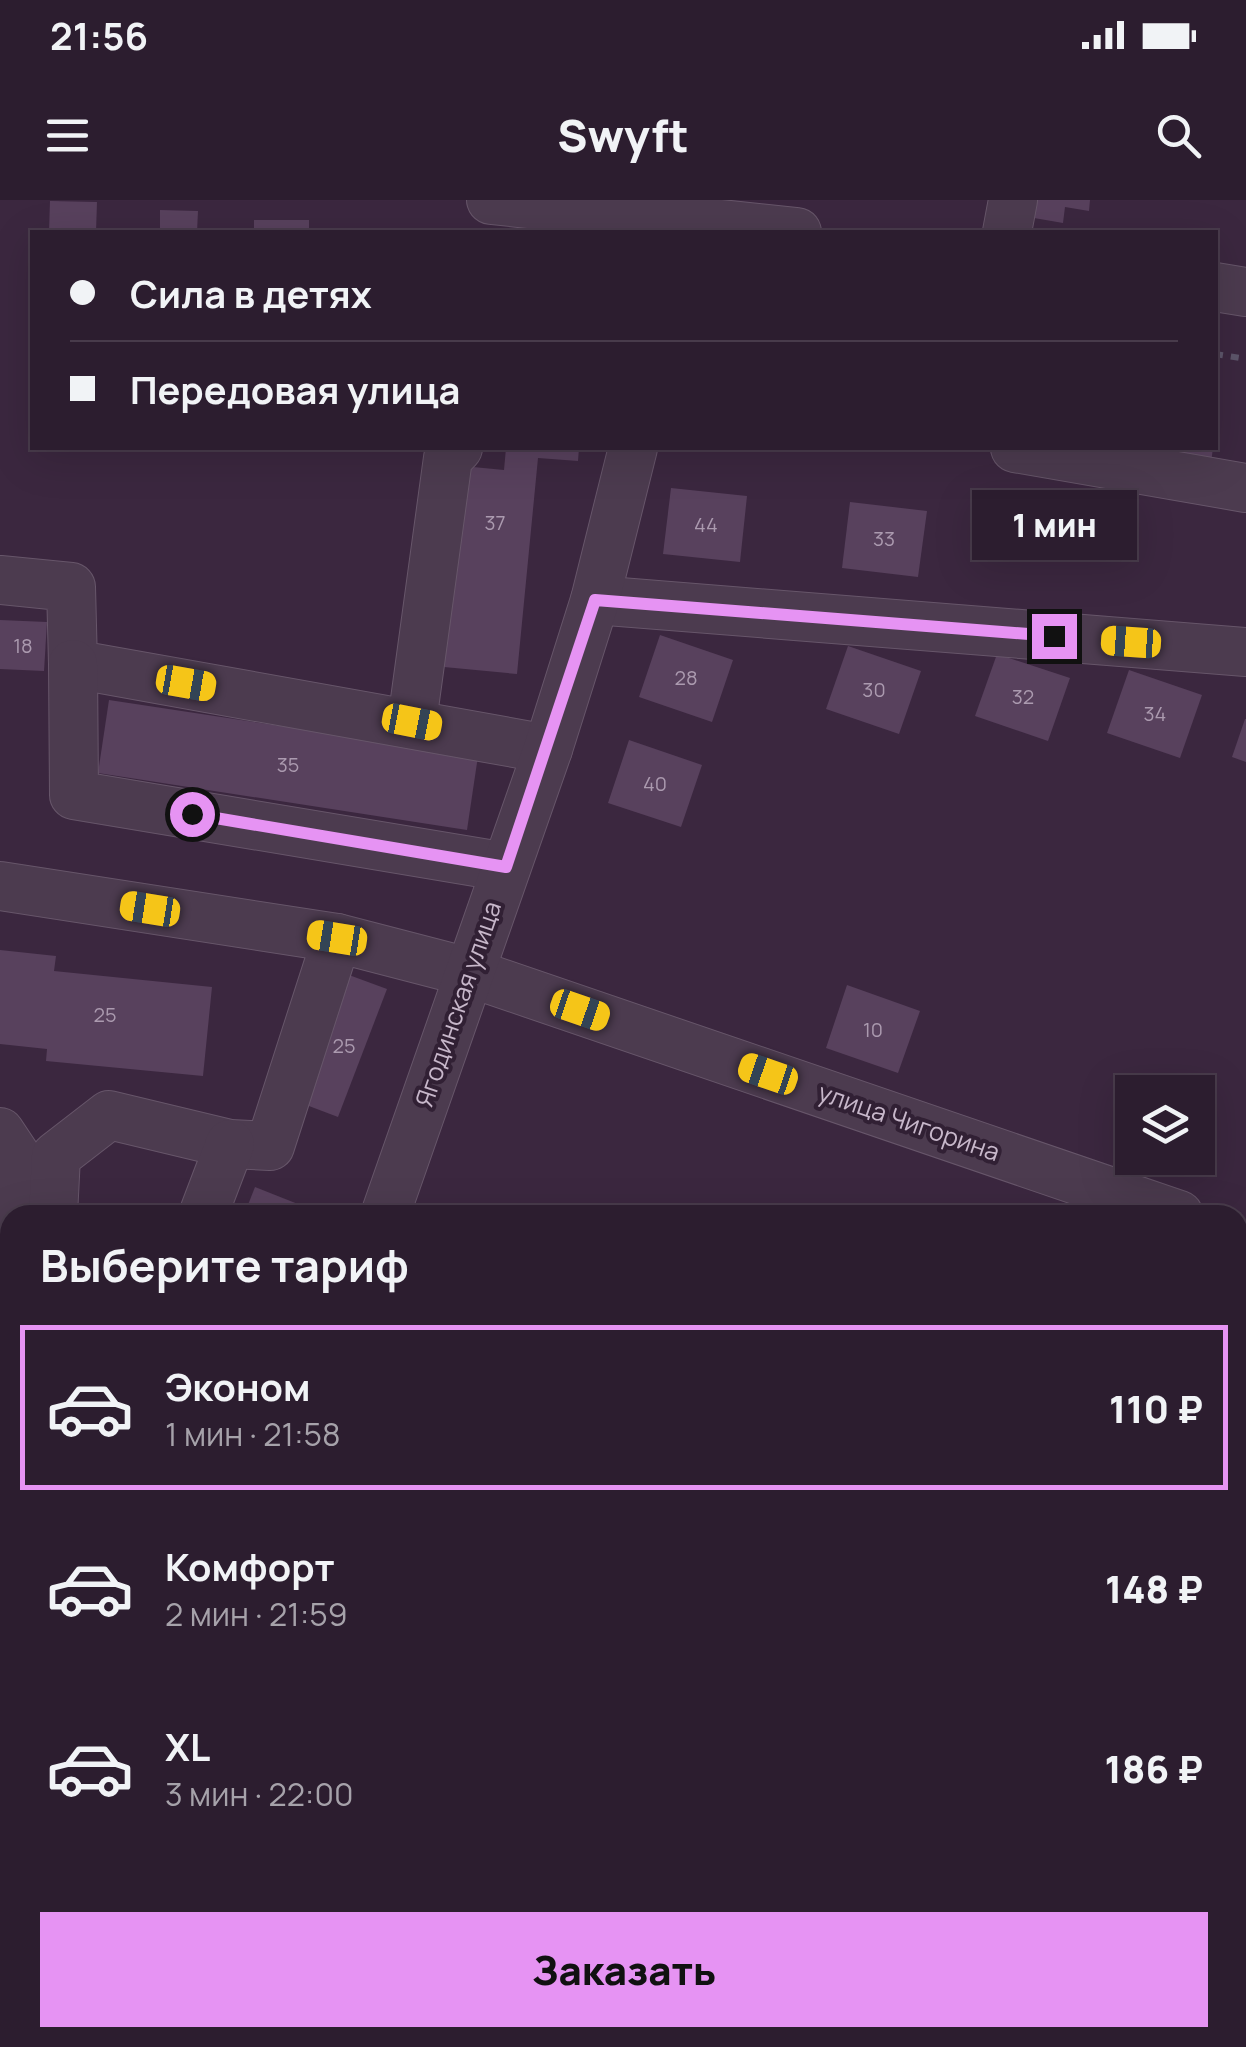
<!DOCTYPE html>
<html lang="ru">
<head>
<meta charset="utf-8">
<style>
  :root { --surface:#2c1d2f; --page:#342637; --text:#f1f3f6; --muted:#a6a2aa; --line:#483b4b; --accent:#e693f3 }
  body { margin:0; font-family:Manrope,sans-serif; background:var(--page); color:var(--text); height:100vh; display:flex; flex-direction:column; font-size:38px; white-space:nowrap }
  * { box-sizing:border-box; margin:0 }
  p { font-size:32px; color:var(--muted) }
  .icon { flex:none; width:55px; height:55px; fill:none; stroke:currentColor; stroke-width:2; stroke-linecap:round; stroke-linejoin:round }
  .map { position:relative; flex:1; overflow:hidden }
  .panel { position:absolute; left:0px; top:1005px; width:1248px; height:842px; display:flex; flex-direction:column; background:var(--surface); border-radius:30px 30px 0 0; box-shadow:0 10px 40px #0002,0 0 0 2px var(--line) }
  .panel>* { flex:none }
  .banner { position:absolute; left:30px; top:30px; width:1188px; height:220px; border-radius:0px; box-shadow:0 10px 40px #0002,0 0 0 2px var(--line); display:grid; align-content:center; height:220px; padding:0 40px; background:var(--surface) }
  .tools { position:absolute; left:1115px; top:875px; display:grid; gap:20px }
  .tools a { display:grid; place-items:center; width:100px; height:100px; border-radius:0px; background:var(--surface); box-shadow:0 10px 40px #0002,0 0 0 2px var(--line); font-size:50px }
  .end { position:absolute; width:45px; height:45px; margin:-22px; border:12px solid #e693f3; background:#111; box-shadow:0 0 0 5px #111 }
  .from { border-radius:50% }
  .bubble { position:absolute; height:70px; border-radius:0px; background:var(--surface); box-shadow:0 10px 40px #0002,0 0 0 2px var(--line); font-size:32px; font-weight:800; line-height:70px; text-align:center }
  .car { position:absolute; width:30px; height:60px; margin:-30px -15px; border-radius:12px; box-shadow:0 0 8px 2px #0007; background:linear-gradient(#f5c518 24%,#345 0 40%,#f5c518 0 76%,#345 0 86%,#f5c518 0) }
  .banner b { display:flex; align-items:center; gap:35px; height:95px; font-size:38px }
  .banner b+b { border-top:2px solid var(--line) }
  .banner i { width:25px; height:25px; background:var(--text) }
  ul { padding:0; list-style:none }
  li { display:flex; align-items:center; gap:30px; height:165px; margin:0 20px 15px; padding:0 20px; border:5px solid transparent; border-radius:0px }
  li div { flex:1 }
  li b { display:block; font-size:38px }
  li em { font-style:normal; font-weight:800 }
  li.current { border-color:var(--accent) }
  li>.icon { width:90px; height:90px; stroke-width:1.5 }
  h2 { padding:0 40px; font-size:45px; line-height:120px }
  .cta { display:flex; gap:20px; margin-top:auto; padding:20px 40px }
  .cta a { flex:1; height:115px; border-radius:0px; background:var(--accent); color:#111; font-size:40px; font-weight:800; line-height:115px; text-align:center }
  .status { display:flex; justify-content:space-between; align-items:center; height:70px; padding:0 50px; background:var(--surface); direction:ltr }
  .status svg { height:28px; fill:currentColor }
  header { display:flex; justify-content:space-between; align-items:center; height:130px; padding:0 40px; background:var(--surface); font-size:45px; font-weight:800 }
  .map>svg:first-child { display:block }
</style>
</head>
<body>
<div class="status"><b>21:56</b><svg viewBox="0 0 49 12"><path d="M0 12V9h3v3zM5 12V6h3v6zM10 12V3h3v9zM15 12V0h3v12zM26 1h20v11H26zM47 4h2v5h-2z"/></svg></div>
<header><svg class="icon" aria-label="menu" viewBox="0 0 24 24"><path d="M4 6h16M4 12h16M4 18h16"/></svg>Swyft<svg class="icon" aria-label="search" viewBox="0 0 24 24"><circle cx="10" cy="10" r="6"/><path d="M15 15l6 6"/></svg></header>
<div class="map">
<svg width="1246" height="1847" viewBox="0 0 1246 1847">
  <rect width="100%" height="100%" fill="#3b273f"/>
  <polygon fill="#3c3a50" points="1246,1481 1246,1613 1238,1616 1238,1485"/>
  <g fill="#58415d">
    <polygon points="1037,0 1090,0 1089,11 1065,7 1063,23 1034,18"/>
    <polygon points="50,1 97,2 96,32 49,32"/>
    <polygon points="160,10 198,11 197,32 160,32"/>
    <rect x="254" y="20" width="55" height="12"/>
    <polygon points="506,248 579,248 578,261 538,258 517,474 444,467 463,266 504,270"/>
    <polygon points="1120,248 1213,248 1211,263"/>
    <polygon points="671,288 747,296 740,362 663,354"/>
    <polygon points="850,302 927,311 918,377 842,368"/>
    <polygon points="0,420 47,422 44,471 0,469"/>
    <polygon points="660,435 733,460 712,522 639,497"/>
    <polygon points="848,446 921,471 899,534 826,509"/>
    <polygon points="997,454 1070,478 1048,541 975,516"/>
    <polygon points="1129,470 1202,495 1180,558 1107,533"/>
    <polygon points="109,500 478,556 467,630 98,573"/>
    <polygon points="1245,519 1246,519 1246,562 1232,557"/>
    <polygon points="629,540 702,565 681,627 608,603"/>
    <polygon points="0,750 56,756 54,771 212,787 203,876 46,861 47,849 0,844"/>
    <polygon points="349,775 387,789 338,917 301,903"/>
    <polygon points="847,785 920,811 898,873 826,848"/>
    <polygon points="255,987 313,1010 311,1015 244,1015"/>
    <polygon points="1246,1183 1246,1231 1238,1236 1238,1187"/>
    <polygon points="0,1304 10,1305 10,1399 0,1398"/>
    <polygon points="10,1585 10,1759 0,1756 0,1611"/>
  </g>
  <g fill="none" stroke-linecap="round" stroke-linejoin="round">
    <g stroke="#67566a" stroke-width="50">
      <g id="minor">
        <polyline points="491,0 797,32"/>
        <polyline points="1007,32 1013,0"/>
        <polyline points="1215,87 1246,92"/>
        <polyline points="1015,248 1246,288"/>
        <polyline points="0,380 71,387 73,464 548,549"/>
        <polyline points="595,400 1246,452"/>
        <polyline points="73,464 74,595 506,667"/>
        <polyline points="412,522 448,258 458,248"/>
        <polyline points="0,686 337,738 468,772 1179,1015"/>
        <polyline points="0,932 18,959 14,1015"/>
        <polyline points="53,1015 56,956 109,915 230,944 270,946 337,738"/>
        <polyline points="203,1015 230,944"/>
        <polyline points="385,1015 548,549 595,400 633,248"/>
        <polyline points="0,1192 10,1062"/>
        <polyline points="0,1228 10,1223"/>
        <polyline points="1238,1268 1246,1286"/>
        <polyline points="0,1440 10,1441"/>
        <polyline points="1238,1781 1246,1777"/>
        <polyline points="83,1838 84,1847"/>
        <polyline points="713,1838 717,1847"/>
        <polyline points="1100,1847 1119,1838"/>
      </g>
    </g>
    <g stroke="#554458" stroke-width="58">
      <g id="major">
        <polyline points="1238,1346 1246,1342"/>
        <polyline points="1238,1427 1246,1423"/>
        <polyline points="111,1847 136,1838"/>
        <polyline points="305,1847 326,1838"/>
      </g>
    </g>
    <g stroke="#5d556a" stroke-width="6" stroke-dasharray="8 8" stroke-linecap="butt">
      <polyline points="1215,154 1246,159"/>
      <polyline points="1238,1622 1246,1619"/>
      <polyline points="0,1801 10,1800"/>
    </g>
    <use href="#minor" stroke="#4c3b4f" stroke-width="48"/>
    <use href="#major" stroke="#6b596f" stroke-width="55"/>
  </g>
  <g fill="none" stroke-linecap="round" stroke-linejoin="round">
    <polyline stroke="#e693f3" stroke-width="12" points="192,614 506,667 595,400 1054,436"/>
  </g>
  <g text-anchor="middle" stroke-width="8" stroke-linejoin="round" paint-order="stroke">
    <g font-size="20" fill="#ab9aaf">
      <text x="495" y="330">37</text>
      <text x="706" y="332">44</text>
      <text x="884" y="346">33</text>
      <text x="23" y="453">18</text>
      <text x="686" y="485">28</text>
      <text x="874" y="497">30</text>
      <text x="1023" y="504">32</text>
      <text x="1155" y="521">34</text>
      <text x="288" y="572">35</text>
      <text x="655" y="591">40</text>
      <text x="105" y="822">25</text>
      <text x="873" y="837">10</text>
      <text x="344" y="853">25</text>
    </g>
    <g font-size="25" fill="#c7b7ca" stroke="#312034">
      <text transform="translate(458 804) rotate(-71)" y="9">Ягодинская улица</text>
      <text transform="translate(909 922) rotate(19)" y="9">улица Чигорина</text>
    </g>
  </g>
</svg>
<div class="tools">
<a><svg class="icon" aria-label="layers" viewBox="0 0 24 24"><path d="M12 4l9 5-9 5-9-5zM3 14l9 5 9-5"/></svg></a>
</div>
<i class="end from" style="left:192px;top:614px"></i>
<i class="end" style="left:1054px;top:436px"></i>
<div class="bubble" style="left:972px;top:290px;width:165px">1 мин</div>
<i class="car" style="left:1131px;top:442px;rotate:274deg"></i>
<i class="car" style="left:186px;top:483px;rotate:100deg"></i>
<i class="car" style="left:412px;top:522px;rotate:101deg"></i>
<i class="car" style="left:150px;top:709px;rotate:279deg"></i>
<i class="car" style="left:337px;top:738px;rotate:279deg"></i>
<i class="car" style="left:580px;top:810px;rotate:109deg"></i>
<i class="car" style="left:768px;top:874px;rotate:289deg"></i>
<div class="banner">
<b><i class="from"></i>Сила в детях</b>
<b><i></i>Передовая улица</b>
</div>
<section class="panel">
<h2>Выберите тариф</h2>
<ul>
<li class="current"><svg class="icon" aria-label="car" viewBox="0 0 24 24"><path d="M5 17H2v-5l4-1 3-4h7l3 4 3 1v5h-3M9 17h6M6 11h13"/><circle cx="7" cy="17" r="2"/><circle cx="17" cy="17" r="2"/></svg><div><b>Эконом</b><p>1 мин · 21:58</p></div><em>110 ₽</em></li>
<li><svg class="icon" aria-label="car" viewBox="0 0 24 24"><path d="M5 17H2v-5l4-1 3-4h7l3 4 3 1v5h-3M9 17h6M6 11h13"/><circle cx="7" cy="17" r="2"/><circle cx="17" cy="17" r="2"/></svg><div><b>Комфорт</b><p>2 мин · 21:59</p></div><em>148 ₽</em></li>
<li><svg class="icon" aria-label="car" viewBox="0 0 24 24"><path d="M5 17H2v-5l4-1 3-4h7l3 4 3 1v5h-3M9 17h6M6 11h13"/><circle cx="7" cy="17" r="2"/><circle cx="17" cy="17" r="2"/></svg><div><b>XL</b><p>3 мин · 22:00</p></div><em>186 ₽</em></li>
</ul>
<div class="cta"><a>Заказать</a></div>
</section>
</div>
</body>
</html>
